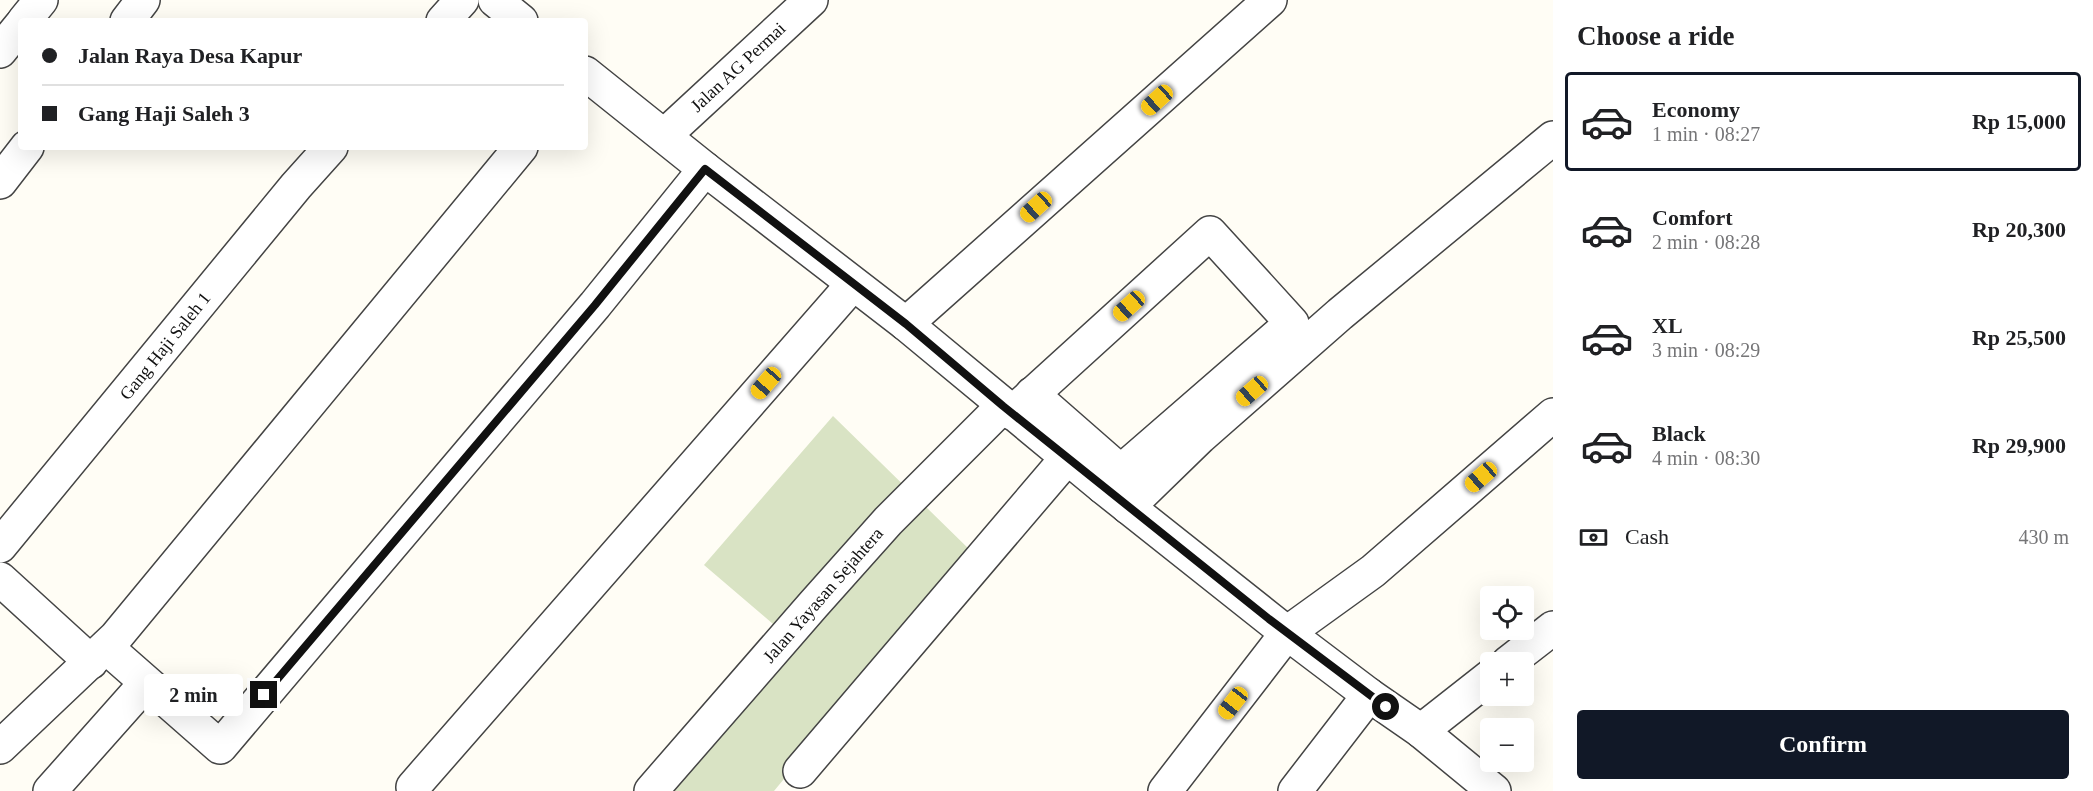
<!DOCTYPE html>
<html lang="en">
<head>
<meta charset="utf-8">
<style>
  :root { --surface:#fff; --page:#f6f6f6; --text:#202124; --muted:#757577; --line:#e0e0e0; --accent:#111827 }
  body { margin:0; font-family:"Times New Roman",serif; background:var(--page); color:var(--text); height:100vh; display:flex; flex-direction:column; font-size:22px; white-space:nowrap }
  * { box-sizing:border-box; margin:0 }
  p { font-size:20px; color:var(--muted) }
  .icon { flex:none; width:33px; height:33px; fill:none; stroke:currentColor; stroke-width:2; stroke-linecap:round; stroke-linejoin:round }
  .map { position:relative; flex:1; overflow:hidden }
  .side { display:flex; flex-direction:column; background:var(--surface); width:540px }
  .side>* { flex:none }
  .guide { position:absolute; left:18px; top:18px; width:570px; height:132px; border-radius:6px; box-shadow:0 6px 24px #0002; display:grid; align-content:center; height:132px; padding:0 24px; background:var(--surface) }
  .tools { position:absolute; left:1480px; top:586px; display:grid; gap:12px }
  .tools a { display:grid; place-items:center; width:54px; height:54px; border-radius:6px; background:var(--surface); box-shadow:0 6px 24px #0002; font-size:30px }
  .end { position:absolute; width:27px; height:27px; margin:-14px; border:8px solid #111; background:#fff; box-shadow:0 0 0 3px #fff }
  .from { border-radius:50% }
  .bubble { position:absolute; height:42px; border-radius:6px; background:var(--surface); box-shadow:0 6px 24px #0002; font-size:20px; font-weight:700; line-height:42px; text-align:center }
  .car { position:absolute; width:18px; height:36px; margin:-18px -9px; border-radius:8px; box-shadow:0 0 4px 2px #0007; background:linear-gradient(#f5c518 24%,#345 0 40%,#f5c518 0 76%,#345 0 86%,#f5c518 0) }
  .guide b { display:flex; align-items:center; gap:21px; height:57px; font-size:22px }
  .guide b+b { border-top:2px solid var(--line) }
  .guide i { width:15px; height:15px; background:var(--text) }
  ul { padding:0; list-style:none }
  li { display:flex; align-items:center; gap:18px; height:99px; margin:0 12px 9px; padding:0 12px; border:3px solid transparent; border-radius:6px }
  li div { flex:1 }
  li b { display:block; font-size:22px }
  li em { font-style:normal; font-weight:700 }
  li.on { border-color:var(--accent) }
  li>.icon { width:54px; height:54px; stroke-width:1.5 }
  h2 { padding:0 24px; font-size:27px; line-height:72px }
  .pay { display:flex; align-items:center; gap:15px; height:66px; padding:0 24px; font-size:22px }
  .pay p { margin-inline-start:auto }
  .cta { display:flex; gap:12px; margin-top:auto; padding:12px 24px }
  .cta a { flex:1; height:69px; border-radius:6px; background:var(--accent); color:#fff; font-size:24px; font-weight:700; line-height:69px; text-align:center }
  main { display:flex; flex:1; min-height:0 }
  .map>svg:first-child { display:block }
</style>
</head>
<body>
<main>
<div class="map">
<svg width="1553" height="791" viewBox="0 0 1553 791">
  <rect width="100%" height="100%" fill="#fffdf5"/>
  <polygon fill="#d9e3c4" points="833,416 972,552 774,791 647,791 780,630 704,565"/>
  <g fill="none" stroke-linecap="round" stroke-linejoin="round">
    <g stroke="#444" stroke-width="36">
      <g id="minor">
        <polyline points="495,0 521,21"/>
        <polyline points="24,21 41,0"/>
        <polyline points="127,21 143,0"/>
        <polyline points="443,21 462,0"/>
        <polyline points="0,51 21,25"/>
        <polyline points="585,73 705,169 906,324 1103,487 1287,633 1369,695 1421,731 1494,791"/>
        <polyline points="665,135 811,0"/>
        <polyline points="0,182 27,147"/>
        <polyline points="906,324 1270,0"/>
        <polyline points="1032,394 1120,471"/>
        <polyline points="1012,413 1210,233 1292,323 1103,487"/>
        <polyline points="1128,507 1200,437 1340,314 1553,138"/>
        <polyline points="0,546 296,186 331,147"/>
        <polyline points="0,579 91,662"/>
        <polyline points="106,647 220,747 595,305 705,169"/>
        <polyline points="1508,663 1553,628"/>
        <polyline points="1421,731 1491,676"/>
        <polyline points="0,747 116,637 521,147"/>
        <polyline points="800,771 1067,458"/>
        <polyline points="413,787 853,284"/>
        <polyline points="50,791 146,683"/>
        <polyline points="651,791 813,605 888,521 1003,406"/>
        <polyline points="1165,791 1287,633 1373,571 1553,415"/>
        <polyline points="1295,791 1369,695"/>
      </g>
    </g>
    <use href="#minor" stroke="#fff" stroke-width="33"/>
  </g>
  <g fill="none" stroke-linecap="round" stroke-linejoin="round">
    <polyline stroke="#111" stroke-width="8" points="264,695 595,305 705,169 906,324 1003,406 1269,619 1386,707"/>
  </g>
  <g text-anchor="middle" stroke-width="6" stroke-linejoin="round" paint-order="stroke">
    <g font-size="18" fill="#111" stroke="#fff">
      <text transform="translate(738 67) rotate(-43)" y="6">Jalan AG Permai</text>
      <text transform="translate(165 346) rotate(-51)" y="6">Gang Haji Saleh 1</text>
      <text transform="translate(823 595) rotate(-49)" y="6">Jalan Yayasan Sejahtera</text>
    </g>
  </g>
</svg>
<div class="tools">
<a><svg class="icon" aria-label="locate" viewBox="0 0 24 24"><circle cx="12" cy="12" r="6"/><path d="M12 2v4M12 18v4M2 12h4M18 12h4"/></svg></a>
<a>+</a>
<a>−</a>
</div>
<i class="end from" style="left:1386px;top:707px"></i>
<i class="end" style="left:264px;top:695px"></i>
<div class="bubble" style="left:144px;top:674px;width:99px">2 min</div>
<i class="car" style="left:1157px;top:100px;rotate:228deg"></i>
<i class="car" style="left:1036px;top:207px;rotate:228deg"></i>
<i class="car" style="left:1129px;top:306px;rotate:228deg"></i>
<i class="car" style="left:766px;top:383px;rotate:221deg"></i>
<i class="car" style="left:1252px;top:391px;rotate:229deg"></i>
<i class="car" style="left:1481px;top:477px;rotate:229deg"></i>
<i class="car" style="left:1233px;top:703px;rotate:218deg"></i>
<div class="guide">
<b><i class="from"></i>Jalan Raya Desa Kapur</b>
<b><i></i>Gang Haji Saleh 3</b>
</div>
</div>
<section class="side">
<h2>Choose a ride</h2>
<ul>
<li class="on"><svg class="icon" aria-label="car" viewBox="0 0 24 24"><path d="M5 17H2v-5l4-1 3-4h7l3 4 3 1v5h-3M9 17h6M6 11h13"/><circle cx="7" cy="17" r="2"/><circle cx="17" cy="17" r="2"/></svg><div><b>Economy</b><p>1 min · 08:27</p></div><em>Rp 15,000</em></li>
<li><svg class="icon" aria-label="car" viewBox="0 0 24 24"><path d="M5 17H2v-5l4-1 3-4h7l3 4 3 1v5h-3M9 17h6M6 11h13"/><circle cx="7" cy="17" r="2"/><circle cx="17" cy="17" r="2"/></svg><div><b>Comfort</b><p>2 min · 08:28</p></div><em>Rp 20,300</em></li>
<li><svg class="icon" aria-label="car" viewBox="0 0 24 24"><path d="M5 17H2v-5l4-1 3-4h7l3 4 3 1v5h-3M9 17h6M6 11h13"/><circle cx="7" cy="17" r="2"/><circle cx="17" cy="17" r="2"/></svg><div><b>XL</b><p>3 min · 08:29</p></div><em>Rp 25,500</em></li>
<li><svg class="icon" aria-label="car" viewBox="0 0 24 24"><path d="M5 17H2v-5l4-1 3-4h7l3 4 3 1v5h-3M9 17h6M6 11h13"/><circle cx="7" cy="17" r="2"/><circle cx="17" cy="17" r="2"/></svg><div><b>Black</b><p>4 min · 08:30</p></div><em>Rp 29,900</em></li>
</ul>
<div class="pay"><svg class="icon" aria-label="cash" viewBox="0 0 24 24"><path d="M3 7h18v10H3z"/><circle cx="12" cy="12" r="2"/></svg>Cash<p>430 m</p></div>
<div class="cta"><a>Confirm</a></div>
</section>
</main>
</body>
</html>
